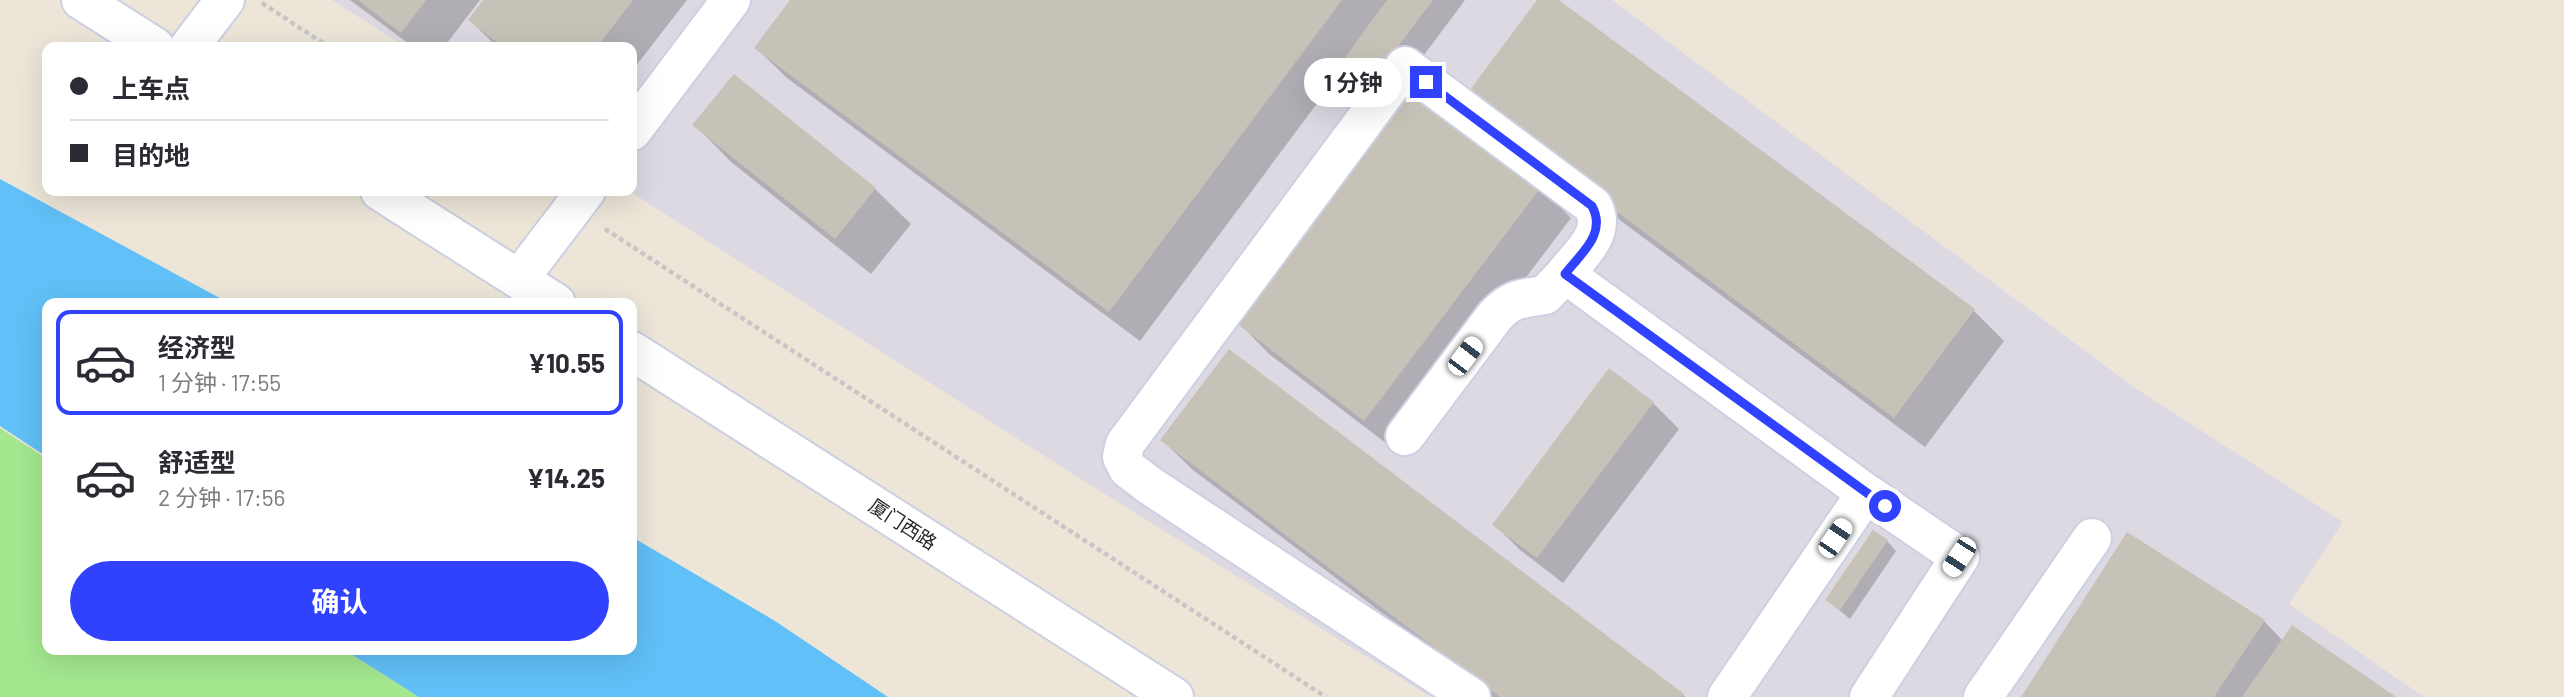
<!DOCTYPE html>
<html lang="zh">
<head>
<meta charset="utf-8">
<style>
  :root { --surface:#fff; --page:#f2f2f3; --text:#2b2b33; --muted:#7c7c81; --line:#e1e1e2; --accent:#3142ff }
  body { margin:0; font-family:Barlow,"Noto Sans SC",sans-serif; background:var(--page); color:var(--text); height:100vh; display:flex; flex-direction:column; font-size:26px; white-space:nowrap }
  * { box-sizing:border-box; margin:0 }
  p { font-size:23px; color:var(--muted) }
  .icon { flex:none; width:38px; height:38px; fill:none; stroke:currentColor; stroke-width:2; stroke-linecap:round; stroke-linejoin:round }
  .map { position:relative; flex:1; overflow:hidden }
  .panel { position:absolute; left:42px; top:298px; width:595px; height:357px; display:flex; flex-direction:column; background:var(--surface); border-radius:14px; box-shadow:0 7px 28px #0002 }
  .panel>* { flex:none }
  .banner { position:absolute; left:42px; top:42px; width:595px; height:154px; border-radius:14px; box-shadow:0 7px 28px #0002; display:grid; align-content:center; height:154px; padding:0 28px; background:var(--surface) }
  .end { position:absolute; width:32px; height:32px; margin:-16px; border:9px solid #3142ff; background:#fff; box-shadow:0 0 0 4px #fff }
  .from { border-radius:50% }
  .bubble { position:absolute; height:49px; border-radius:24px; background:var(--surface); box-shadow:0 7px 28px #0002; font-size:23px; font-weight:700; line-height:49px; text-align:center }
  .car { position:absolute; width:21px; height:42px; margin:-21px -10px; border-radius:9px; box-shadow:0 0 5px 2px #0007; background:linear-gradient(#fff 24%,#345 0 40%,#fff 0 76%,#345 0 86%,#fff 0) }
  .banner b { display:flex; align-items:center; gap:24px; height:66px; font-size:26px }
  .banner b+b { border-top:2px solid var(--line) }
  .banner i { width:18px; height:18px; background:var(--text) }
  ul { padding:12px 0 0; list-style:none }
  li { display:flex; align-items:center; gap:21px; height:105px; margin:0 14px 10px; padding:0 14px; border:4px solid transparent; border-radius:14px }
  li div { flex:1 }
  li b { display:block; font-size:26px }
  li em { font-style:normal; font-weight:700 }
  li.active { border-color:var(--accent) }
  li>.icon { width:63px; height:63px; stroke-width:1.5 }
  .primary-button { display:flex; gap:14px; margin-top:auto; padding:14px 28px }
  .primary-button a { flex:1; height:80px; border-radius:42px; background:var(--accent); color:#fff; font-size:28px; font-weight:700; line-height:80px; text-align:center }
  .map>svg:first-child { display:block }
</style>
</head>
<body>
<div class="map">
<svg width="2564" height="697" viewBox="0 0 2564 697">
  <rect width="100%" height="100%" fill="#ece5d8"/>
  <polygon fill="#ddd9e3" points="332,0 1612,0 2135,388 2343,522 2289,604 2424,697 1431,697 1079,478 629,191 632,191 632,47 405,47"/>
  <polygon fill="#a4e78f" points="0,428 47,459 47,649 343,649 419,697 0,697"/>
  <g fill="#61c0f7">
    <polygon points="0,179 229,303 47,303 47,457 0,426"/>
    <polygon points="632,537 775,621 888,697 419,697 343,649 632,649"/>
  </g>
  <g fill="#0003">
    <polygon points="350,0 480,0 444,47 413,47"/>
    <polygon points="486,0 687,0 632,71 632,47 497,47 470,20"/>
    <polygon points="792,0 1465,0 1383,110 1355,90 1339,74 1140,341 787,78 756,48"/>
    <polygon points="1539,0 1556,0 1974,311 2004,341 1925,447 1496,128"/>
    <polygon points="734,77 875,189 911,224 871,274 730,161 695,125"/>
    <polygon points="1541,187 1571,218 1395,450 1269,354 1239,323"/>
    <polygon points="1609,371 1653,403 1679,429 1563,583 1520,550 1495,525"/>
    <polygon points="1162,440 1683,695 1685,697 1493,697 1193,470"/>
    <polygon points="1887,541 1896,551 1850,619 1827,600"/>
    <polygon points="2264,621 2283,641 2393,697 2023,697"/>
  </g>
  <g fill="#c7c2b8">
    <polygon points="358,0 426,0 401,33"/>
    <polygon points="483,0 633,0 597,47 503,47 468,20"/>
    <polygon points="790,0 1342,0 1109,312 754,48"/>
    <polygon points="1387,0 1433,0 1363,93 1335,71"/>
    <polygon points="1537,0 1559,0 1975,309 1894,418 1464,98"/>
    <polygon points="734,74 876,188 835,239 692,125"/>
    <polygon points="1415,89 1542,186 1364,421 1236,323"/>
    <polygon points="1229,349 1684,694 1681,697 1500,697 1160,440"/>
    <polygon points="1609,368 1654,402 1537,558 1492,525"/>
    <polygon points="1873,530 1888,540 1840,610 1825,600"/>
    <polygon points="2127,532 2265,620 2214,697 2021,697"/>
    <polygon points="2292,625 2396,697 2242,697"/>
  </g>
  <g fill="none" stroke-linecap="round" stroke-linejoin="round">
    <g stroke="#cdcfe2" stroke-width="42">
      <g id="minor">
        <polyline points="81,0 155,47"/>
        <polyline points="189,47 225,0"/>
        <polyline points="632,131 731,0"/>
        <polyline points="380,191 556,303"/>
        <polyline points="519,279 586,191"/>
        <polyline points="632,351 1174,697"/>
        <path d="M 1405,436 L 1495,316 C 1513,297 1521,299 1545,295 L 1565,274"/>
        <path d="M 1471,697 L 1149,485 L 1128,469 L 1122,457 L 1125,444 L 1405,66 L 1593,206 C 1607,234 1581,253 1565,274 L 1866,493 L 1960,557 L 1869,697"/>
        <polyline points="1727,697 1866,493"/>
        <polyline points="1983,697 2092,538"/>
      </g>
    </g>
    <g stroke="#c7c7c7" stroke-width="4.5" stroke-dasharray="5 3.5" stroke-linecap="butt">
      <polyline points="262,3 329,47"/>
      <polyline points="605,229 1326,697"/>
    </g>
    <use href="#minor" stroke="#fff" stroke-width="38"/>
  </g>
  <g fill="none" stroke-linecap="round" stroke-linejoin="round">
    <path stroke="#3142ff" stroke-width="9" d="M 1426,82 L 1592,206 C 1607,234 1581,253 1565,274 L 1885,506"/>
  </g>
  <g text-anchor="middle" stroke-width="5" stroke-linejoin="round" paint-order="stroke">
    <g font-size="19" fill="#282828" stroke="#fff">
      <text transform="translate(903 524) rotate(33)" y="7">厦门西路</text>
    </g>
  </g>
</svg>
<i class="end from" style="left:1885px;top:506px"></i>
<i class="end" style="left:1426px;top:82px"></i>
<div class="bubble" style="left:1304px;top:58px;width:98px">1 分钟</div>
<i class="car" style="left:1465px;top:356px;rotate:37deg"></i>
<i class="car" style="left:1835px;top:538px;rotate:34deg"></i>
<i class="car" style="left:1959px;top:557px;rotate:213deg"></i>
<div class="banner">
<b><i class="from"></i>上车点</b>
<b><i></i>目的地</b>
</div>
<section class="panel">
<ul>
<li class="active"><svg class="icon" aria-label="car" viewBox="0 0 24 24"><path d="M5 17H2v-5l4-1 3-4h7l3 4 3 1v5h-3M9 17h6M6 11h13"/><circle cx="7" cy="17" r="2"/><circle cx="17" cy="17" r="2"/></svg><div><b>经济型</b><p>1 分钟 · 17:55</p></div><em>¥10.55</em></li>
<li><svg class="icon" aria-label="car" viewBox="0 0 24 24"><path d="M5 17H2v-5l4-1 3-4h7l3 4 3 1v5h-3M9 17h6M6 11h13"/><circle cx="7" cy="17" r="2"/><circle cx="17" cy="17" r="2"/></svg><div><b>舒适型</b><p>2 分钟 · 17:56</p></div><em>¥14.25</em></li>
</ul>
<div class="primary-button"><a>确认</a></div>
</section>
</div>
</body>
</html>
